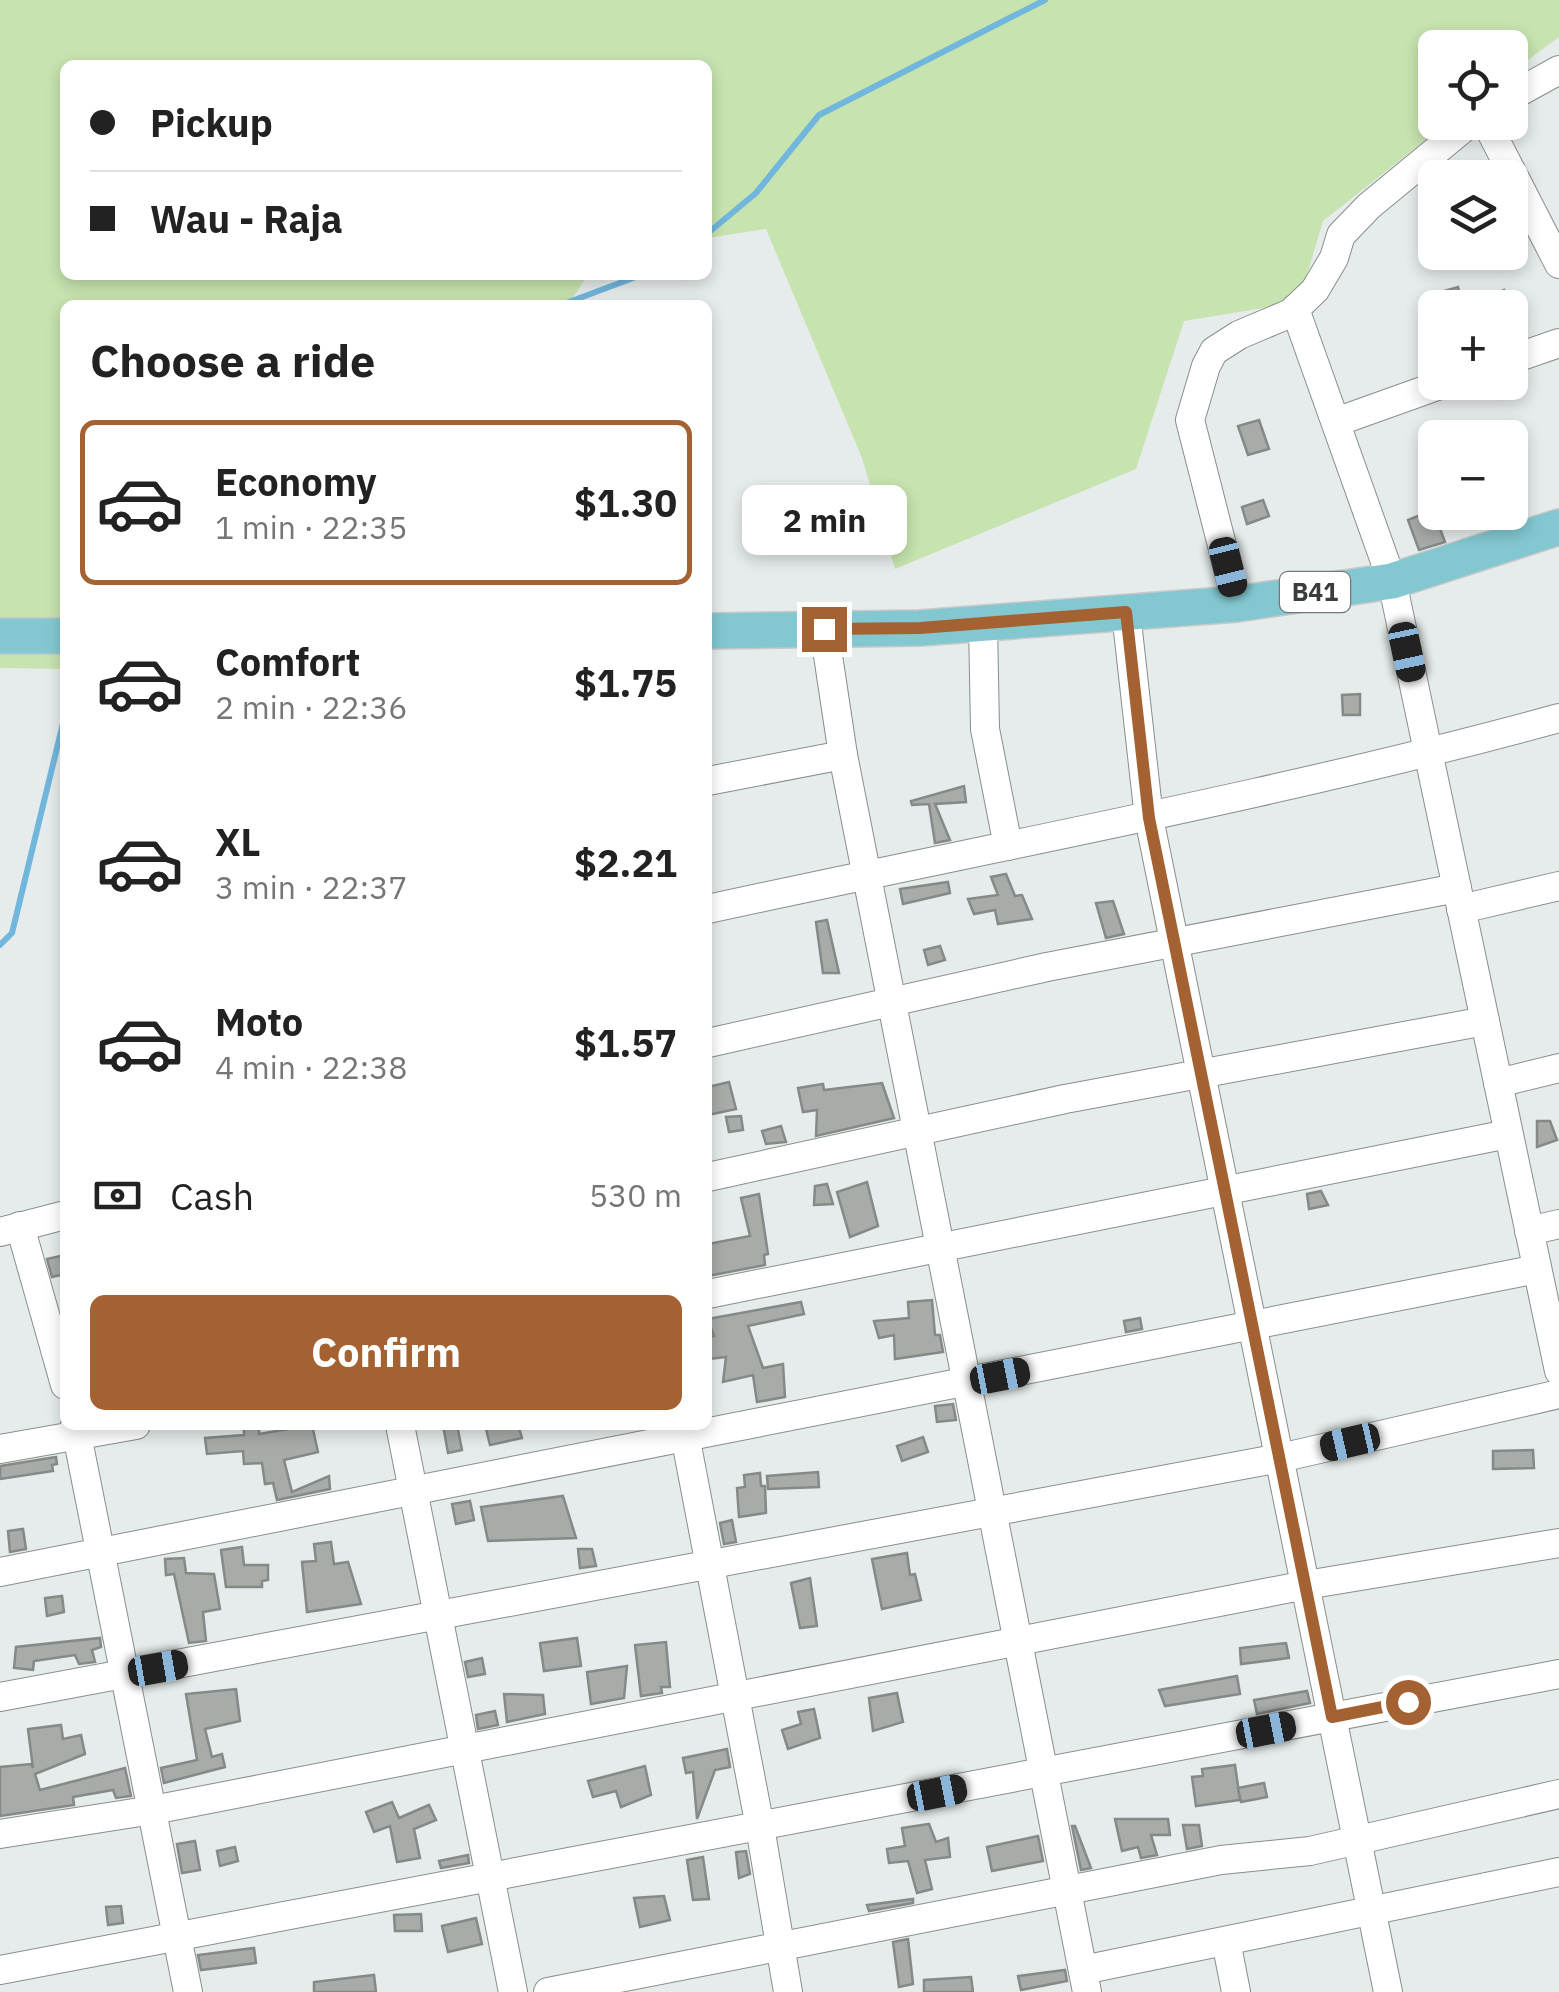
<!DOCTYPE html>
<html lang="en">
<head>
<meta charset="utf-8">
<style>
  :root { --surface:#fff; --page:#f6f6f6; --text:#222; --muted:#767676; --line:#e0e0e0; --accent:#a46131 }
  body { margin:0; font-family:"IBM Plex Sans",sans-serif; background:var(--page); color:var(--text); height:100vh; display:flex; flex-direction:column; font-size:38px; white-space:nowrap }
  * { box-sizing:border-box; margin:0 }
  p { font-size:32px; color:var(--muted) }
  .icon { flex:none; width:55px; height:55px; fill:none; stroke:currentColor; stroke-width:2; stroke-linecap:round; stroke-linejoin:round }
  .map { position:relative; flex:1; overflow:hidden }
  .side { position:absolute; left:60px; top:300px; width:652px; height:1130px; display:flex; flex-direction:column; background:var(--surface); border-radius:15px; box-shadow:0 5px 15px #0003 }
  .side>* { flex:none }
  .hud { position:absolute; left:60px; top:60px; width:652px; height:220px; border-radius:15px; box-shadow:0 5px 15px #0003; display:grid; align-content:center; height:220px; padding:0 30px; background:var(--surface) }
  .controls { position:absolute; left:1418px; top:30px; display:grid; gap:20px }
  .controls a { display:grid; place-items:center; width:110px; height:110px; border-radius:15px; background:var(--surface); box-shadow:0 5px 15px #0003; font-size:50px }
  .end { position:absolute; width:45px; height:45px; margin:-22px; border:12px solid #a46131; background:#fff; box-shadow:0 0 0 5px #fff }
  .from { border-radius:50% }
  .bubble { position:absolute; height:70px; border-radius:15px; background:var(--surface); box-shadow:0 5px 15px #0003; font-size:32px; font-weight:700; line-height:70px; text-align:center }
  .car { position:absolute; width:30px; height:60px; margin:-30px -15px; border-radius:12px; box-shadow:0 0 8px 2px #0007; background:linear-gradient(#222 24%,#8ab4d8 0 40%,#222 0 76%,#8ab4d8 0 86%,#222 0) }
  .hud b { display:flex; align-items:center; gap:35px; height:95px; font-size:38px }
  .hud b+b { border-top:2px solid var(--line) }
  .hud i { width:25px; height:25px; background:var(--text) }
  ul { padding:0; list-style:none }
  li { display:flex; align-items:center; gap:30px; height:165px; margin:0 20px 15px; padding:0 10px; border:5px solid transparent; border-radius:15px }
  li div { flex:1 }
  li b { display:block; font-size:38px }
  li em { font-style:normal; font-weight:700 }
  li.current { border-color:var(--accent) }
  li>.icon { width:90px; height:90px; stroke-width:1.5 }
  h2 { padding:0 30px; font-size:45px; line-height:120px }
  .pay { display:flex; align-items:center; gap:25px; height:110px; padding:0 30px; font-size:38px }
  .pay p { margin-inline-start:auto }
  .action { display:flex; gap:20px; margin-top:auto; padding:20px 30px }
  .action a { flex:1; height:115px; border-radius:15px; background:var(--accent); color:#fff; font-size:40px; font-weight:700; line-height:115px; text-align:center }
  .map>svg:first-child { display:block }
</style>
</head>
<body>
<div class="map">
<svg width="1559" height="1992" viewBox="0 0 1559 1992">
  <rect width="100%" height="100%" fill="#e6eceb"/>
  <polygon fill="#c7e3af" points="0,0 1559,0 1559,37 1510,73 1510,48 1435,48 1435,122 1447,123 1323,221 1299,302 1184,321 1136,469 895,569 862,458 766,229 708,238 708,65 65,65 65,275 588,275 568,305 65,305 65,669 0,668"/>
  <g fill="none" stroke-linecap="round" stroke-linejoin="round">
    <g stroke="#71b6dd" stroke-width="6">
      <polyline points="708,233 756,193 819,115 1045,0"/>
      <polyline points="561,305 641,275"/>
      <polyline points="0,945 12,933 65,715"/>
    </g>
  </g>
  <g fill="#a7aca9" stroke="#858987" stroke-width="2.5">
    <polygon points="1458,287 1462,303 1449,306 1444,291"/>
    <polygon points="1504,290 1513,308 1496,308 1491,297"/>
    <polygon points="1259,420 1269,449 1248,455 1238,426"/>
    <polygon points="1263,500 1269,516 1247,524 1242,507"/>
    <polygon points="1433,510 1445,542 1419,550 1408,520"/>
    <polygon points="1360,694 1360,715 1343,715 1342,695"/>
    <polygon points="964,786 966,802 935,804 950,840 935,843 929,804 912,805 911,801"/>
    <polygon points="1006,874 1015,896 1022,895 1032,919 998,924 995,910 974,914 968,899 998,895 991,877"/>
    <polygon points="948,882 950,893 903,904 900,889"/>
    <polygon points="1113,901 1124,934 1106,938 1096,903"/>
    <polygon points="827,920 839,973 823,973 816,922"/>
    <polygon points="940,946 945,960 928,965 924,950"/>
    <polygon points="729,1082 736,1109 708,1115 708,1087"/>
    <polygon points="882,1083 894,1118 816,1136 817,1110 803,1112 798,1088 823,1084 824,1090"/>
    <polygon points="741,1116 743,1130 729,1132 726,1117"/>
    <polygon points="1537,1121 1550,1121 1557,1140 1537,1147"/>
    <polygon points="781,1126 786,1142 766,1144 762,1131"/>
    <polygon points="867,1182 878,1226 850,1237 837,1192"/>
    <polygon points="827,1184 833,1204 814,1205 815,1186"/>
    <polygon points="1321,1191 1328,1205 1309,1209 1307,1194"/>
    <polygon points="759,1194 768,1254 764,1255 765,1265 708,1276 708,1244 750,1236 741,1198"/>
    <polygon points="65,1255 65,1274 52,1277 47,1259"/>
    <polygon points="932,1300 935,1335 940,1335 943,1352 895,1359 894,1335 879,1338 874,1321 909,1318 908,1302"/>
    <polygon points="801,1302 804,1314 748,1326 763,1368 783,1364 785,1397 757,1402 753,1375 723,1382 726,1357 708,1359 708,1337 714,1336 708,1319"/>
    <polygon points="1140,1318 1142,1329 1126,1332 1124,1321"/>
    <polygon points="953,1404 956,1420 937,1422 935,1406"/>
    <polygon points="244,1425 259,1425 259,1434 312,1425 318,1452 284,1460 292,1492 329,1476 330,1489 277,1500 273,1483 265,1484 262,1463 244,1464 243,1451 207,1454 205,1438 244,1435"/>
    <polygon points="443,1425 457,1425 462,1450 448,1453"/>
    <polygon points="485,1425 518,1425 522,1438 490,1445"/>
    <polygon points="923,1437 928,1452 902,1461 897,1446"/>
    <polygon points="1533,1450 1534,1468 1493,1469 1493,1451"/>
    <polygon points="56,1457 57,1464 52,1465 53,1471 0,1479 0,1466"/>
    <polygon points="818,1472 819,1487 768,1489 767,1476"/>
    <polygon points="760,1473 761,1486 765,1486 766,1513 739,1517 737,1488 745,1487 744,1475"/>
    <polygon points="563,1496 576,1538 488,1541 481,1507"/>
    <polygon points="470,1501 474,1520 456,1524 452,1504"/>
    <polygon points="732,1520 736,1542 724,1544 720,1523"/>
    <polygon points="23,1529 26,1549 10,1552 8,1531"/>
    <polygon points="331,1542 334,1564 348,1562 361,1604 307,1612 302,1562 316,1561 314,1544"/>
    <polygon points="242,1547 244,1565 268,1565 268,1580 262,1581 262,1587 226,1587 221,1550"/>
    <polygon points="578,1549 592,1549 596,1566 580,1568"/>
    <polygon points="907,1553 910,1575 915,1574 921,1600 882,1609 872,1559"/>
    <polygon points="184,1558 186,1573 214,1574 220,1609 203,1612 206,1641 189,1643 174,1574 166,1575 165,1559"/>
    <polygon points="810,1578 817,1626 800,1628 791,1583"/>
    <polygon points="62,1596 64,1612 47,1616 45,1598"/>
    <polygon points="100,1638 101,1647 92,1650 95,1662 79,1664 75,1655 34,1661 33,1670 14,1668 16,1647"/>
    <polygon points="577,1638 581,1666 544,1671 540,1643"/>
    <polygon points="666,1642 670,1687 661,1687 662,1693 641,1696 635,1645"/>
    <polygon points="1286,1643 1289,1658 1241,1664 1240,1648"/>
    <polygon points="482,1658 485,1674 468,1677 465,1662"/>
    <polygon points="627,1666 624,1698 591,1704 587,1672"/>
    <polygon points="1237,1676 1240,1694 1165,1706 1159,1690"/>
    <polygon points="236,1689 240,1721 205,1729 212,1757 222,1754 225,1767 164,1783 161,1768 197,1760 186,1694"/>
    <polygon points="1307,1691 1310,1703 1257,1714 1254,1700"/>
    <polygon points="897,1693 903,1722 873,1731 869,1698"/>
    <polygon points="504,1694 543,1695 545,1714 507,1722"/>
    <polygon points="814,1709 820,1738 788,1749 782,1730 801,1724 798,1712"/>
    <polygon points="495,1711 498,1725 478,1729 476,1715"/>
    <polygon points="61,1725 63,1739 81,1735 85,1754 35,1774 40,1790 125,1768 131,1796 116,1798 113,1790 73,1797 74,1805 0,1816 0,1767 31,1764 33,1768 28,1729"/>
    <polygon points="727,1749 730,1767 715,1770 697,1819 693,1772 686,1773 683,1758"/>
    <polygon points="1235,1765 1240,1800 1196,1806 1192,1777 1203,1776 1202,1769"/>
    <polygon points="645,1766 651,1795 621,1807 616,1791 593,1797 588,1781"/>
    <polygon points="1264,1783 1267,1797 1241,1802 1238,1788"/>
    <polygon points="392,1802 399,1818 429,1805 436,1820 414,1829 420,1858 397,1862 390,1826 374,1832 366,1812"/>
    <polygon points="1115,1819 1168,1819 1170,1835 1151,1835 1157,1855 1141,1858 1138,1847 1122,1851"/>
    <polygon points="929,1824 936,1842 948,1838 950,1857 925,1860 932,1889 917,1893 908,1861 889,1863 887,1849 905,1846 902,1828"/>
    <polygon points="1183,1825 1199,1825 1202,1846 1187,1849"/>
    <polygon points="1072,1826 1075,1826 1091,1868 1081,1870"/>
    <polygon points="1038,1836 1043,1861 992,1871 987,1847"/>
    <polygon points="195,1841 200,1870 182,1873 177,1844"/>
    <polygon points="235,1847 238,1861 220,1866 217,1851"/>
    <polygon points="746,1851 750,1874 739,1878 736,1852"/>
    <polygon points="468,1855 469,1863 441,1868 439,1861"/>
    <polygon points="703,1857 709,1899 693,1900 687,1860"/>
    <polygon points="664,1896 670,1920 640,1927 634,1898"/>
    <polygon points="913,1899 913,1903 869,1911 867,1905"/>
    <polygon points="121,1906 123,1923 108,1925 106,1907"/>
    <polygon points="421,1914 422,1931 395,1931 394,1915"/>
    <polygon points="476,1918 482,1944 448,1952 442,1926"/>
    <polygon points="908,1939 913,1984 899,1987 893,1942"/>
    <polygon points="254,1948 256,1963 201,1970 198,1955"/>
    <polygon points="1065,1970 1067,1981 1021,1990 1018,1976"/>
    <polygon points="374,1975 376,1992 314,1992 314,1982"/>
    <polygon points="971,1977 973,1992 924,1992 924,1980"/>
  </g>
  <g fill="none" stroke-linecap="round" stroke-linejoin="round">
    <g stroke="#898e8d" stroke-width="30">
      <g id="minor">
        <polyline points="1510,97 1559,70"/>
        <polyline points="1486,122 1559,264"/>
        <polyline points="1295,309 1392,581 1559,1371"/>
        <polyline points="1510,360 1559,343"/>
        <polyline points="1336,422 1448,382"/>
        <polyline points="1237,604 1190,420 1206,366 1214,351 1239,335 1291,313 1315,290 1334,258 1341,235 1369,206 1471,122"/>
        <polyline points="1126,613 1149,818 1388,1992"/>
        <polyline points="983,624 985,729 1008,846"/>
        <polyline points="824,629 843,755 1087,1992"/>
        <polyline points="708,781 843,755"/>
        <path d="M 708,909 C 992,847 1278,795 1559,718"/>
        <polyline points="1461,909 1559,886"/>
        <polyline points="708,1043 1047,967 1457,888"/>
        <polyline points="1498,1083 1559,1068"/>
        <polyline points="708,1177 1065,1099 1485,1021"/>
        <polyline points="20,1226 65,1385"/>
        <polyline points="1529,1231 1559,1224"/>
        <polyline points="0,1232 65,1215"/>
        <polyline points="708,1294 1508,1134"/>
        <polyline points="75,1425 188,1992"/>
        <polyline points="400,1425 513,1992"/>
        <polyline points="683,1425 760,1827 788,1992"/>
        <polyline points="0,1449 136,1425"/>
        <polyline points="0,1572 1537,1269"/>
        <polyline points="0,1697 1280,1458 1559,1394"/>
        <polyline points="0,1834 153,1810 1306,1585 1559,1543"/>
        <polyline points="1226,1941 1236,1992"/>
        <polyline points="0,1970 1559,1674"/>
        <polyline points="1083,1970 1559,1872"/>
        <polyline points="548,1992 1221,1860 1310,1851 1559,1794"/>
      </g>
    </g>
    <g stroke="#c8c9c9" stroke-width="38">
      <g id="major">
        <polyline points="708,631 920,628 1237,604 1392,581 1559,527"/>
        <polyline points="0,636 65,636"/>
      </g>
    </g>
    <use href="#minor" stroke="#fff" stroke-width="28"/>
    <use href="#major" stroke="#83c8d1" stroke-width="35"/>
  </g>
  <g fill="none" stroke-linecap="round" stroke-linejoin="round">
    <polyline stroke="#a46131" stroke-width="12" points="824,629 920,628 1126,612 1149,818 1332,1717 1408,1702"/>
  </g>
  <g text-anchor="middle" stroke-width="8" stroke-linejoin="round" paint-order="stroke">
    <rect fill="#fff" stroke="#767777" stroke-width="2.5" x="1280" y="572" width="70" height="40" rx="8"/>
    <g font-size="25" font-weight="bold" fill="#3b3d3d">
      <text x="1315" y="601">B41</text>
    </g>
  </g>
</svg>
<div class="controls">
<a><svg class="icon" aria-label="locate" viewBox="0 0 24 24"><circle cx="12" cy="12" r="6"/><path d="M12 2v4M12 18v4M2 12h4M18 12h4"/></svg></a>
<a><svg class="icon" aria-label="layers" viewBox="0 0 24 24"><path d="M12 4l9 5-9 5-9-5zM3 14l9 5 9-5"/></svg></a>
<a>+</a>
<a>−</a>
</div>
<i class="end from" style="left:1408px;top:1702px"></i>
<i class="end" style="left:824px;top:629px"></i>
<div class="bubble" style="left:742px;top:485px;width:165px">2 min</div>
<i class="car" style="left:1228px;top:567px;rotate:166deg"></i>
<i class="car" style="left:1407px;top:652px;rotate:168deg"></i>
<i class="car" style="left:1000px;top:1376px;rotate:79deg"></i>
<i class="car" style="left:1350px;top:1442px;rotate:257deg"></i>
<i class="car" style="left:158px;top:1668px;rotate:80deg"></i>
<i class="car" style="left:1266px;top:1730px;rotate:79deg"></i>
<i class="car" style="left:937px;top:1793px;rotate:79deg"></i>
<div class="hud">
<b><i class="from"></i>Pickup</b>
<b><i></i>Wau - Raja</b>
</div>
<section class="side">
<h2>Choose a ride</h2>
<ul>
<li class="current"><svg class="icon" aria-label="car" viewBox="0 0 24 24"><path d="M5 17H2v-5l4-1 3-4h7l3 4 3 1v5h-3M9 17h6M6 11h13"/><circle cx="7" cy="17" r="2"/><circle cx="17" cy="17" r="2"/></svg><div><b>Economy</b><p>1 min · 22:35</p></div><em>$1.30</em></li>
<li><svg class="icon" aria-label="car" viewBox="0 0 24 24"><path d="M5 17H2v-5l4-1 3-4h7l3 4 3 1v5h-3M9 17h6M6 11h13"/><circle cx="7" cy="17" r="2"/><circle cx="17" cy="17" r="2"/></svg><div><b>Comfort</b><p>2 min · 22:36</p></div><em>$1.75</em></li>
<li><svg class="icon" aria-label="car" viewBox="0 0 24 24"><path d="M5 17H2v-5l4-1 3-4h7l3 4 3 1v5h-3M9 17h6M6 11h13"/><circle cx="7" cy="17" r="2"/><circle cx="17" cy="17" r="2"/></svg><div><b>XL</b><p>3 min · 22:37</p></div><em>$2.21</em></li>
<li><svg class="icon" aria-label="car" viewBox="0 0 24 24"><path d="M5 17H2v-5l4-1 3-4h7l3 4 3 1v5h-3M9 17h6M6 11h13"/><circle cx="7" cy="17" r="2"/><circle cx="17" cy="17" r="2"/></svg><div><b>Moto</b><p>4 min · 22:38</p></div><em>$1.57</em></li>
</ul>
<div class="pay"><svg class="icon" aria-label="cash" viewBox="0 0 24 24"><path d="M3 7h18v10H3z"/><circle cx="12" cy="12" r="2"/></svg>Cash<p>530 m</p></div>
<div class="action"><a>Confirm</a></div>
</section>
</div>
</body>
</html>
